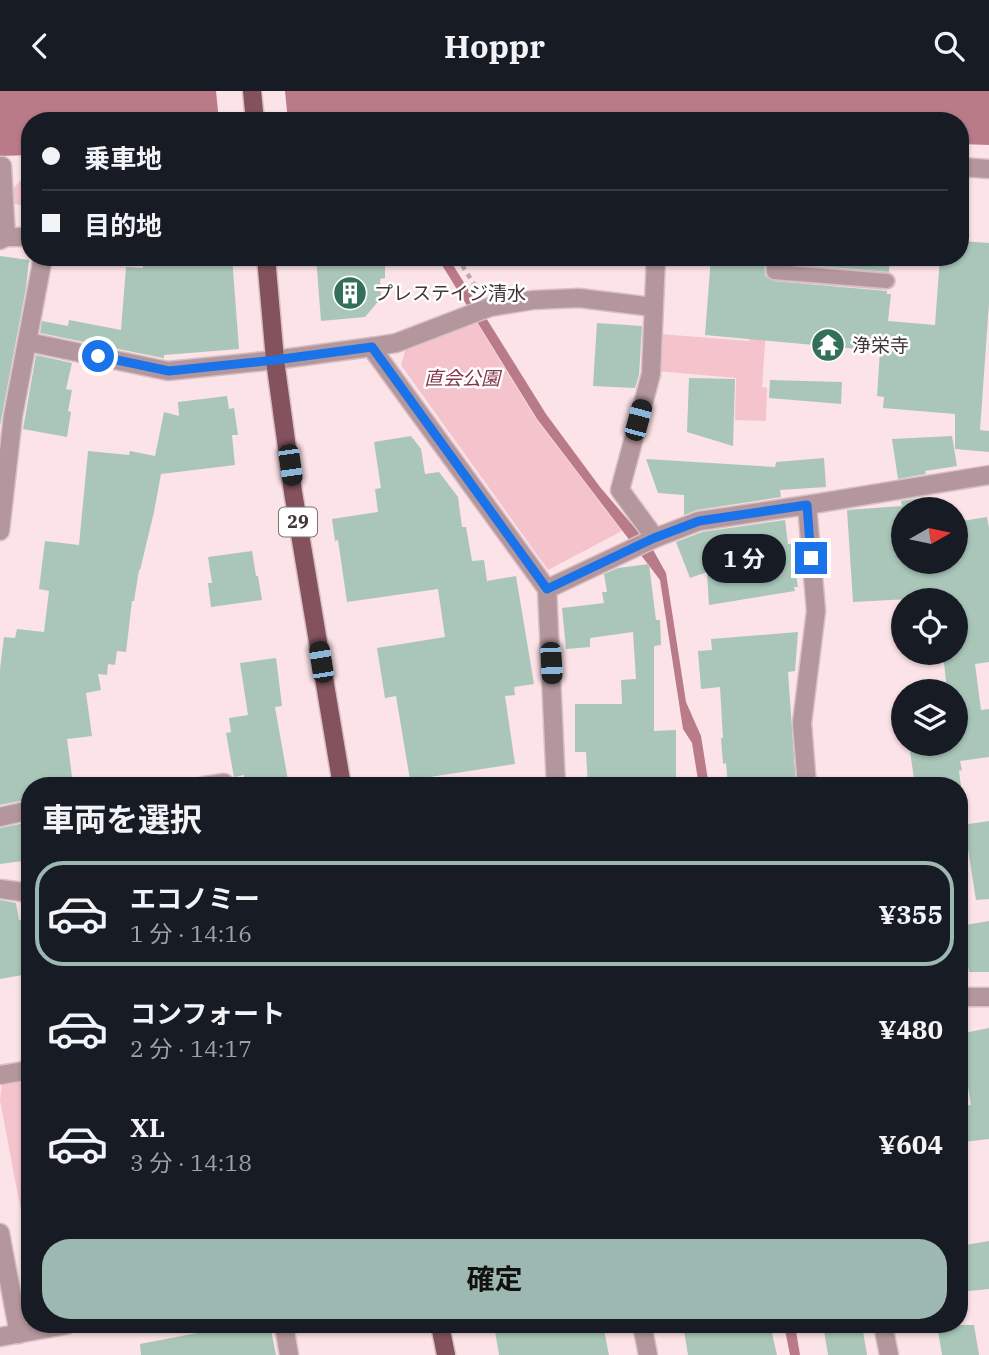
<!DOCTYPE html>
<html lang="ja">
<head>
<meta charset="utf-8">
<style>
  :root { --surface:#171b24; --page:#20242c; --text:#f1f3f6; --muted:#9ea1a6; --line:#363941; --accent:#9cb8b0 }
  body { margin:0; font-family:"IBM Plex Serif","Noto Sans JP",serif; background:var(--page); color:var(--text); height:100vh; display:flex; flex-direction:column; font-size:26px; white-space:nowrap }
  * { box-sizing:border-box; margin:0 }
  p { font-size:23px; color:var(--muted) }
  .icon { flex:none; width:38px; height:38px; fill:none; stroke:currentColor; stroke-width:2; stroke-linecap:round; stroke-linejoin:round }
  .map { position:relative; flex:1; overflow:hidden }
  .panel { position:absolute; left:21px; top:686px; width:947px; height:556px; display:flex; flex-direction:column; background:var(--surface); border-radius:28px; box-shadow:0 2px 5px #0004 }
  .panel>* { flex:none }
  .top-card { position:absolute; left:21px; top:21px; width:948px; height:154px; border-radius:28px; box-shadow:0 2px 5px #0004; display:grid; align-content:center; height:154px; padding:0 21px; background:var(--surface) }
  .needle { width:46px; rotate:81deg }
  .buttons { position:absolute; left:891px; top:406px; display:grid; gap:14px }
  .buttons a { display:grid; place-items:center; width:77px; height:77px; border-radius:50%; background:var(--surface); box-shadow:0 2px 5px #0004; font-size:35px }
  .end { position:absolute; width:32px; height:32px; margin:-16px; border:9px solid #1a73e8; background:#fff; box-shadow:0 0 0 4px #fff }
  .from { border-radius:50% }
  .bubble { position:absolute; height:49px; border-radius:24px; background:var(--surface); box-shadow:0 2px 5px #0004; font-size:23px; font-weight:700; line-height:49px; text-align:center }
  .car { position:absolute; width:21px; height:42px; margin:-21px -10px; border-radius:9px; box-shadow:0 0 5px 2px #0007; background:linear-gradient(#222 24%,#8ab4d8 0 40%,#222 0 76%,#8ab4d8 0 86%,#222 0) }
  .top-card b { display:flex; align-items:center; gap:24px; height:66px; font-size:26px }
  .top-card b+b { border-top:2px solid var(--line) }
  .top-card i { width:18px; height:18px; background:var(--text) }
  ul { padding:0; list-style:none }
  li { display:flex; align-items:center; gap:21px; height:105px; margin:0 14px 10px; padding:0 7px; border:4px solid transparent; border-radius:28px }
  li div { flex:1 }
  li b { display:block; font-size:26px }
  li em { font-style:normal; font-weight:700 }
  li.current { border-color:var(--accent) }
  li>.icon { width:63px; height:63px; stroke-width:1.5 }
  h2 { padding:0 21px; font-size:32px; line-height:84px }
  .cta { display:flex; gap:14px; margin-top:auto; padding:14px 21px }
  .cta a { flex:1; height:80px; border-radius:28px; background:var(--accent); color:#111; font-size:28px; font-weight:700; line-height:80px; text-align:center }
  header { display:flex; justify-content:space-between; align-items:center; height:91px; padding:0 21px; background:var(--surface); font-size:32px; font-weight:700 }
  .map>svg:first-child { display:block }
</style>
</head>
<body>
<header><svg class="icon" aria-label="back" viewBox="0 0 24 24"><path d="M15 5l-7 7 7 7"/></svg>Hoppr<svg class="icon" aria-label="search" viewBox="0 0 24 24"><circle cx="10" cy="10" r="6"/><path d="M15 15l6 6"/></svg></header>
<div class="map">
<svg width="989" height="1264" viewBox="0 0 989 1264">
  <rect width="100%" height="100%" fill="#fce3e8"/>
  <g fill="#f4c3cc">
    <polygon points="22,88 30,88 30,116 9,112 10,101"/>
    <polygon points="752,223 767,224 762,296 767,297 766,330 735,329 736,287 657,280 660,243 749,250"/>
    <polygon points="477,232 536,328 622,440 548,479 401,274 406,257"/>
    <polygon points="30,986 30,1168 0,1009 2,991"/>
  </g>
  <g fill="#ba7b89">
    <polygon points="0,0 989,0 989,54 961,53 961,30 30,30 30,64 0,65"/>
    <polygon points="437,166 448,166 546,323 600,396 652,457 666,482 686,611 701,645 709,695 699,695 692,652 683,638 660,489 537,328"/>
    <polygon points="784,1234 795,1234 800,1264 790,1264"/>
  </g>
  <polygon fill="#fce3e8" points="216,0 285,0 288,30 219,30"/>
  <g fill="#a9c6b9">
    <polygon points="961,150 989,152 989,212 980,339 989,340 989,361 955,358 955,323 883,317 884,306 877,305 880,260 705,244 711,166 764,166 765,185 773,190 887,200 887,203 891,203 888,230 935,234 940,166 961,166"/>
    <polygon points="0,165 29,169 26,197 0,335"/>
    <polygon points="144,166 232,166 239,258 164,264 164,267 163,267 40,242 42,230 68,235 69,229 121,239 126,176 143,177"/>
    <polygon points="316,166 385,166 385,187 380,188 381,207 365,226 321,230"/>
    <polygon points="801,166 890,166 889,181 784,172 784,167 801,169"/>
    <polygon points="597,232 642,235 639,284 635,297 593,295"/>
    <polygon points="36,264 72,272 66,298 72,299 68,320 71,321 67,346 23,338"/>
    <polygon points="689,287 735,288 733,355 687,341"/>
    <polygon points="770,289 842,291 841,313 769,307"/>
    <polygon points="227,305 229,318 234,317 238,344 232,344 235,374 161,383 154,421 140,479 139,479 134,510 132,510 126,561 117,560 115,574 108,573 107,584 98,583 101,599 86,602 92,645 67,648 73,693 58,695 30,695 30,708 0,714 0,578 4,546 15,547 17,538 44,541 49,500 39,498 45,450 79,454 88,360 129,364 130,360 155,365 164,321 179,325 178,311"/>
    <polygon points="411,345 421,358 425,383 439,381 458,406 462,436 466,436 472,470 484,469 487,490 516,485 534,593 514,596 515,604 505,605 515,673 410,689 396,605 385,607 377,557 445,546 438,498 347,511 338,449 335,450 332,428 378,421 375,398 381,397 374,351"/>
    <polygon points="952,345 957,375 925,380 926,383 898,388 892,348"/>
    <polygon points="824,367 826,396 780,399 781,406 697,419 684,424 684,404 658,402 646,368 775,376 776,371"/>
    <polygon points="927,406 928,418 903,418 903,471 956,471 956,431 987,426 989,437 989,571 975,573 981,619 989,618 989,666 960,670 962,679 959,680 961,695 915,695 909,653 956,653 956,600 947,600 943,562 956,562 956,509 910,509 909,508 853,511 847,419 902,415 901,410"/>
    <polygon points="785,429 788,453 791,453 798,496 794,496 795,500 709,514 707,481 690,487 676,451 702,441"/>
    <polygon points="252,460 256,485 258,485 262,509 211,516 208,492 212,492 208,466"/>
    <polygon points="649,473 656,529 660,529 661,554 654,555 654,640 676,639 676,695 588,695 586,661 575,661 575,613 622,613 621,589 636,588 633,541 590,547 590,556 566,558 562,517 604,512 602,501 607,501 604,483 618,477"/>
    <polygon points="798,541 795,580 788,581 796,694 728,695 726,672 723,673 721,647 723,647 720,596 701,598 698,560 712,559 711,548"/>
    <polygon points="276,567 282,615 275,616 289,695 245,695 244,684 234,686 226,642 231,641 229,627 248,624 240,572"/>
    <polygon points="989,730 989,808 976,809 968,758 966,758 962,734"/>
    <polygon points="30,731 30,769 0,773 0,737"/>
    <polygon points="0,809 16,812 19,829 30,827 30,848 23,850 28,883 0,888"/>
    <polygon points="989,830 989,881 969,881 968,876 959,878 959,835"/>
    <polygon points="989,937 989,1048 963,1051 959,1016 971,1014 960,945 965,945 964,942"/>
    <polygon points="989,1150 989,1198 959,1201 959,1155"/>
    <polygon points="239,1234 270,1234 276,1264 141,1264 140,1253"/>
    <polygon points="494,1234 603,1234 609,1264 499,1264"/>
    <polygon points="683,1234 770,1234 777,1264 688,1264"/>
    <polygon points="823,1234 862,1234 867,1264 828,1264"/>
    <polygon points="937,1234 974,1234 979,1264 942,1264"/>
  </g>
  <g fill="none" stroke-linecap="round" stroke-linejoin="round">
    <g stroke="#d7c0c5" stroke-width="18">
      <polyline id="service" points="774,166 774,181 887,190"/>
    </g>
    <g stroke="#d7c0c5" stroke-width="21">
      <g id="minor">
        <polyline points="2,75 6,146"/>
        <polyline points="961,76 989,78"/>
        <polyline points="0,149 6,146 30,146"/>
        <polyline points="28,251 168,280 275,269 371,256 547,498 556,695"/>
        <polyline points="371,256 396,252 490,216 533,209 579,207 653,216"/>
        <polyline points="807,414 816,520 802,632 807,695"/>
        <polyline points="0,440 13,325 43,166"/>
        <polyline points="655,447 620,399 651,283 656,166"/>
        <polyline points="547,498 655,447 699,430 807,414 989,384"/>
        <polyline points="204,695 224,692 225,695"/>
        <polyline points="0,726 30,719"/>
        <polyline points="0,798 30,802"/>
        <polyline points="0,984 30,979"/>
        <polyline points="0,1142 19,1243"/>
        <polyline points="284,1234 289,1264"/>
        <polyline points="642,1234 648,1264"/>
        <polyline points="883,1234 889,1264"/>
        <polyline points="0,1246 66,1234"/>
      </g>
    </g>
    <g stroke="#d7c0c5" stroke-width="21">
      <polyline id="tertiary" points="959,906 989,906"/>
    </g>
    <g stroke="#d7c0c5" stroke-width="21">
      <g id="primary">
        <polyline points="252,0 255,30"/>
        <polyline points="266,166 275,269 293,401 342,695"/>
        <polyline points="440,1234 446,1264"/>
      </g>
    </g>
    <polyline stroke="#bca8ac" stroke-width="4.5" stroke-dasharray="5 5" stroke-linecap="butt" points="457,166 477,198"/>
    <use href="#service" stroke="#b4979c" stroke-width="14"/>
    <use href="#minor" stroke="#b4979c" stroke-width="18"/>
    <use href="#tertiary" stroke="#b4979c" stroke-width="18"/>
    <use href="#primary" stroke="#83525d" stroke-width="18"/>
  </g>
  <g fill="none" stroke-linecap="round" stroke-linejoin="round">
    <polyline stroke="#1a73e8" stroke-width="9" points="98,265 169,280 275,269 372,256 547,498 654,447 699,430 807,414 811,467"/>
  </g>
  <defs>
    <g id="building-disc" transform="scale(1.75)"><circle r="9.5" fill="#346f5a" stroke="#fff"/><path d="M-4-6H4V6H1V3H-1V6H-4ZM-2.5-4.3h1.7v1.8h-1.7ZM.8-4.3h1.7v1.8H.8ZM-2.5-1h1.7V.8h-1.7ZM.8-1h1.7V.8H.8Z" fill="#fff"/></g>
    <g id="temple-disc" transform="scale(1.75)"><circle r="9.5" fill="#346f5a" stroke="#fff"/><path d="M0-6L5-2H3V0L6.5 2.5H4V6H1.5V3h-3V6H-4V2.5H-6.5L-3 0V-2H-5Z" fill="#fff"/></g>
  </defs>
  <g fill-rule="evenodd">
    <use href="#building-disc" x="350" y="202"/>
    <use href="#temple-disc" x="828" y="254"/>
  </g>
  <g text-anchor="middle" stroke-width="5" stroke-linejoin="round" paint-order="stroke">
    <rect fill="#fff" stroke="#7b7274" stroke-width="2" x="279" y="416.5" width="38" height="29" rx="5"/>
    <g font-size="18" font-weight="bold" fill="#423638">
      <text x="298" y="437">29</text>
    </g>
    <g font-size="19" fill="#423638" stroke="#fff" text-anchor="start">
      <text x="374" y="209">プレステイジ清水</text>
      <text x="852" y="261">浄栄寺</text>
    </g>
    <g font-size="19" font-style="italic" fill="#84354b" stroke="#fff">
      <text x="462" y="294">直会公園</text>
    </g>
  </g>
</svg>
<div class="buttons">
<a><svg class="needle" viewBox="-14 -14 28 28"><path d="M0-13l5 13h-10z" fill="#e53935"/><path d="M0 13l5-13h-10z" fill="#9ea1a6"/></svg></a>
<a><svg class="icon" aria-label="locate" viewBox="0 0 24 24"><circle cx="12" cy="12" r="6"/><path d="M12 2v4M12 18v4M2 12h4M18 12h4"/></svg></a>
<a><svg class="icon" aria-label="layers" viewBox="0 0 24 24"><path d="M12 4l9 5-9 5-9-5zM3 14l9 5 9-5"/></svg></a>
</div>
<i class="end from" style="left:98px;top:265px"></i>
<i class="end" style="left:811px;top:467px"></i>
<div class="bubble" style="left:702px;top:443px;width:84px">1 分</div>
<i class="car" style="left:638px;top:329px;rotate:15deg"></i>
<i class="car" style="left:290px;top:374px;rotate:172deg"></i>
<i class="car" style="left:321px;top:571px;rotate:351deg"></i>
<i class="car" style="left:551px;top:572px;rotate:177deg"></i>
<div class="top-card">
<b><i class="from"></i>乗車地</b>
<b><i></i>目的地</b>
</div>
<section class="panel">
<h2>車両を選択</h2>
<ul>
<li class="current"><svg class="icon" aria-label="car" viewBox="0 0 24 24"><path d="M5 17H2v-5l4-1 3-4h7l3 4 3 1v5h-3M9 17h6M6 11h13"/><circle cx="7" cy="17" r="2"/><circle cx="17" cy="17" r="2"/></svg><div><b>エコノミー</b><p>1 分 · 14:16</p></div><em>¥355</em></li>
<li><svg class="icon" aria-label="car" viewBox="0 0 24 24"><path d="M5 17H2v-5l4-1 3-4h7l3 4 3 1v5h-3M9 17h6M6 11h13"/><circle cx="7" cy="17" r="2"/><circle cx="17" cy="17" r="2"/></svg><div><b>コンフォート</b><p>2 分 · 14:17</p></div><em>¥480</em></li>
<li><svg class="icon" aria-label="car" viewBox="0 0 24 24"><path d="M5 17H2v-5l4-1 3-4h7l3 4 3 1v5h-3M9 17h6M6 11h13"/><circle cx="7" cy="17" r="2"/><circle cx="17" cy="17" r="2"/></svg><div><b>XL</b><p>3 分 · 14:18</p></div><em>¥604</em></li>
</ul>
<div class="cta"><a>確定</a></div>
</section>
</div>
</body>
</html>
